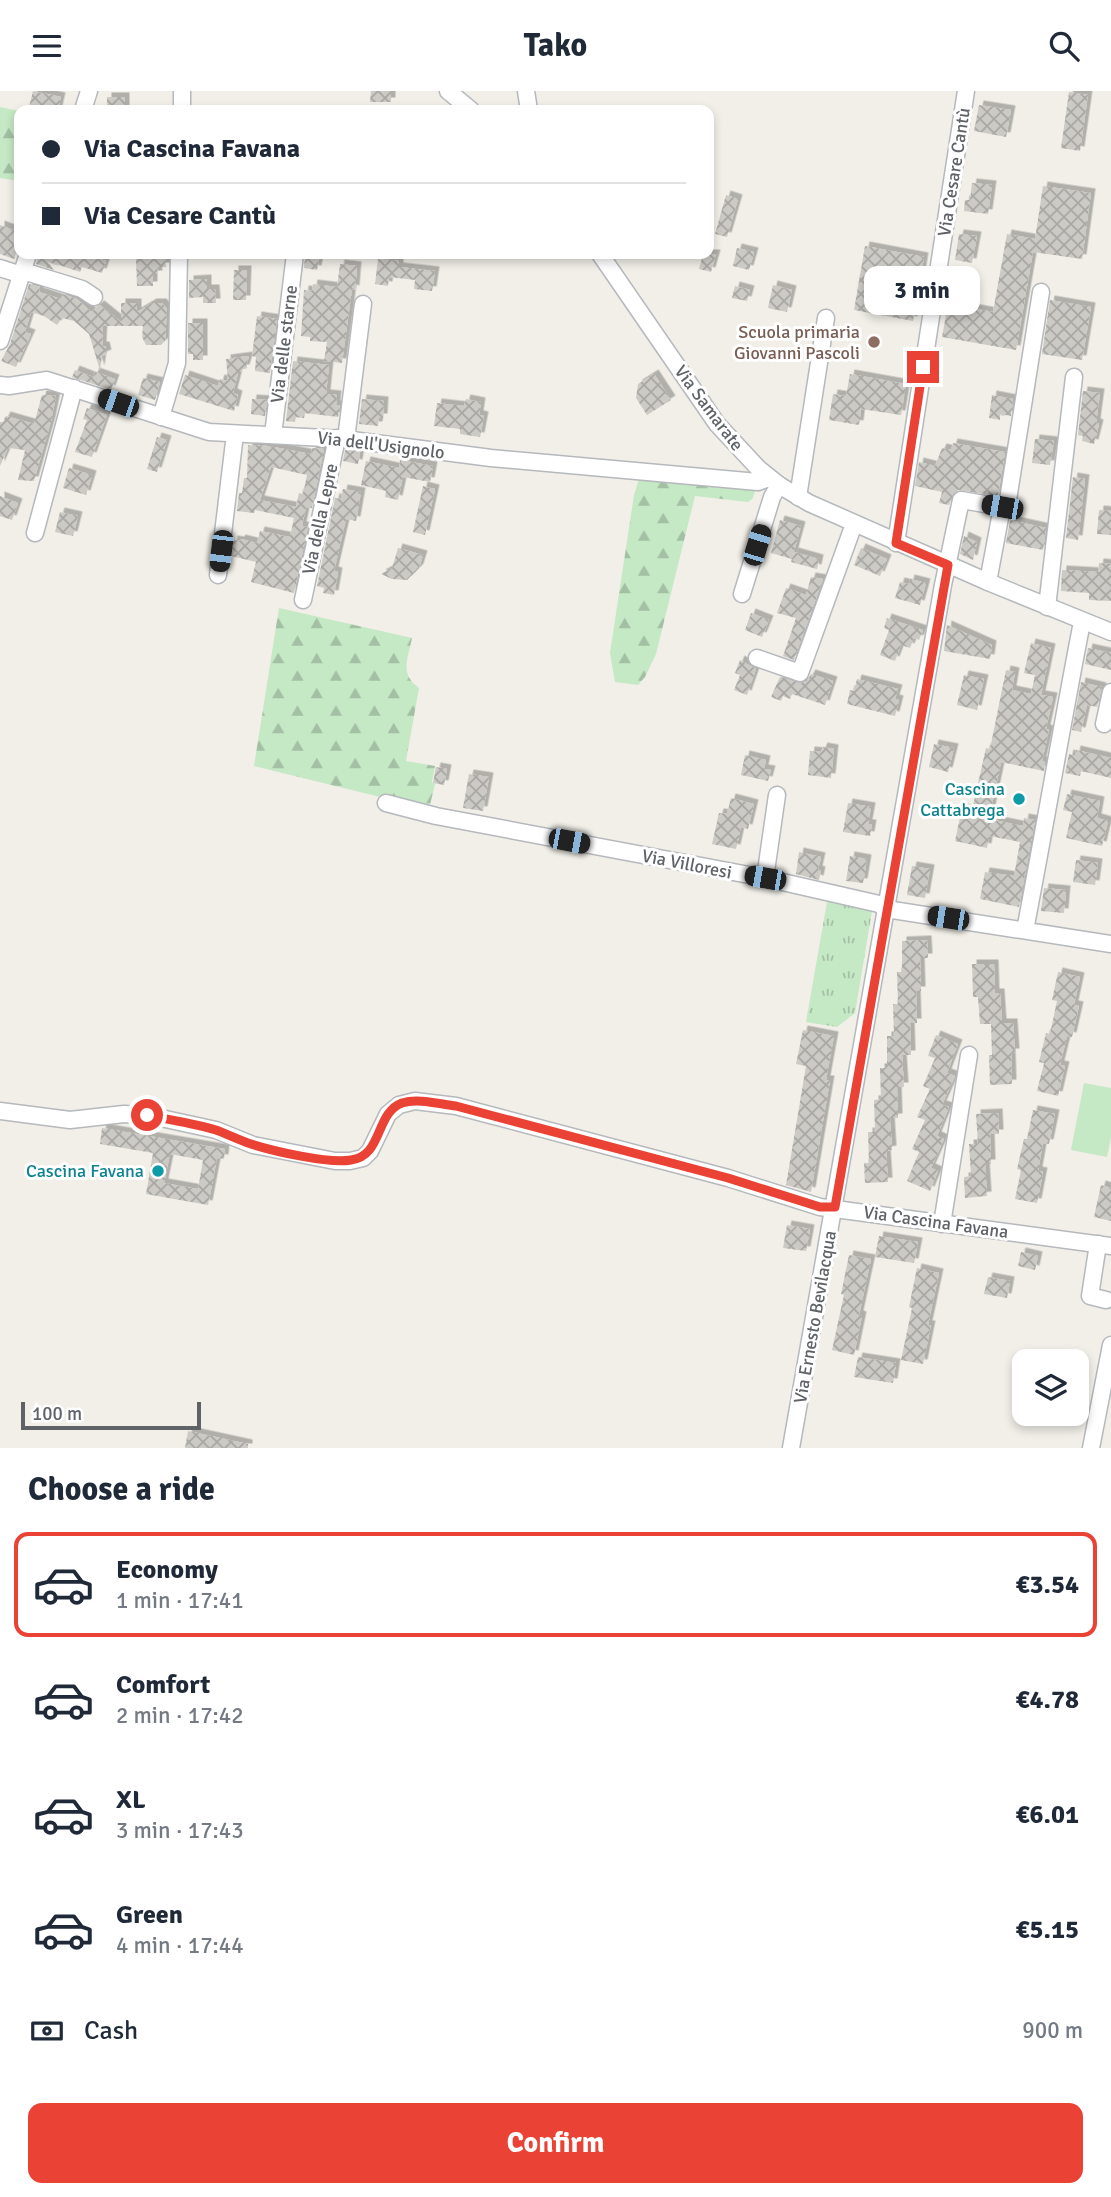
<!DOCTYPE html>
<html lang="en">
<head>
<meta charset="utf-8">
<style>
  :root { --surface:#fff; --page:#f6f6f7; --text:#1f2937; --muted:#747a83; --line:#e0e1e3; --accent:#ea4335 }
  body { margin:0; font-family:Signika,sans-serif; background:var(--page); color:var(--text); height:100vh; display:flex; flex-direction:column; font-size:26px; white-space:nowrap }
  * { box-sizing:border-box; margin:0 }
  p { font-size:23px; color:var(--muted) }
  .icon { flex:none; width:38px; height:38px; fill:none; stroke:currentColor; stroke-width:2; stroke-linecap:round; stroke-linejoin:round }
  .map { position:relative; height:1357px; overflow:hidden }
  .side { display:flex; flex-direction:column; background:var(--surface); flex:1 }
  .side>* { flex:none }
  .hud { position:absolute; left:14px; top:14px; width:700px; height:154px; border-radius:14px; box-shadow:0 4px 10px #0003; display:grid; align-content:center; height:154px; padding:0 28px; background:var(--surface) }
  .buttons { position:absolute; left:1012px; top:1258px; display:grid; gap:14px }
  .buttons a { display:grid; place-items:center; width:77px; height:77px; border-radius:14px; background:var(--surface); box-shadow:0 4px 10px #0003; font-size:35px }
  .scale { position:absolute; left:21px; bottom:18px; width:180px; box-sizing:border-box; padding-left:7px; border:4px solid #5f6368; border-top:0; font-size:19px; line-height:24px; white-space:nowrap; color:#5f6368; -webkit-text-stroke:5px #fff; paint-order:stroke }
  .end { position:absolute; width:32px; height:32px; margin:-16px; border:9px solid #ea4335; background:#fff; box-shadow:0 0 0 4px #fff }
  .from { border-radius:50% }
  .bubble { position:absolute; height:49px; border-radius:14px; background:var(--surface); box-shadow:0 4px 10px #0003; font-size:23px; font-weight:700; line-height:49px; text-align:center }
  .car { position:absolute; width:21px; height:42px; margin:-21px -10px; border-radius:9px; box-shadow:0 0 5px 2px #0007; background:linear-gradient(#222 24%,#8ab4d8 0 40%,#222 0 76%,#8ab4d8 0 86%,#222 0) }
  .hud b { display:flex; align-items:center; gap:24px; height:66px; font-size:26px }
  .hud b+b { border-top:2px solid var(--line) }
  .hud i { width:18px; height:18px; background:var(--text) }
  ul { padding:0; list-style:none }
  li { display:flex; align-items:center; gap:21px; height:105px; margin:0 14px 10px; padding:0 14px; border:4px solid transparent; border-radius:14px }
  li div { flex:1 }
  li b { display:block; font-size:26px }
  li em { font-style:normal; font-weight:700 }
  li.active { border-color:var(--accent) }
  li>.icon { width:63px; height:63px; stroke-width:1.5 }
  h2 { padding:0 28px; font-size:32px; line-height:84px }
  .pay { display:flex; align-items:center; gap:18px; height:77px; padding:0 28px; font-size:26px }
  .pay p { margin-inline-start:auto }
  .primary-button { display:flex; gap:14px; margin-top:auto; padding:14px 28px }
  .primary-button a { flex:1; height:80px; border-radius:14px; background:var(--accent); color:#fff; font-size:28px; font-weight:700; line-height:80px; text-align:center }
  header { display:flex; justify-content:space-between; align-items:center; height:91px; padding:0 28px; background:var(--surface); font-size:32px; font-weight:700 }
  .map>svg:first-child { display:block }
</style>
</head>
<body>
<header><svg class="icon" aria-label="menu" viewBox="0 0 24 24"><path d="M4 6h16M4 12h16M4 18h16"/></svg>Tako<svg class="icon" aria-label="search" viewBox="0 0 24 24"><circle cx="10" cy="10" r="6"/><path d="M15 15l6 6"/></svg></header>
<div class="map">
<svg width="1111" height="1357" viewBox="0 0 1111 1357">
  <defs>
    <pattern id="grass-tufts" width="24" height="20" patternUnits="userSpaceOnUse" patternTransform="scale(1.75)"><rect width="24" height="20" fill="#c5e8c5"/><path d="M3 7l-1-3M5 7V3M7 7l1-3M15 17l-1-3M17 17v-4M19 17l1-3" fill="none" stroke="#a3c0a4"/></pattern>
    <pattern id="forest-firs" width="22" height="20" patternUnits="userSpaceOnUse" patternTransform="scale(1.75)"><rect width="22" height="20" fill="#c5e8c5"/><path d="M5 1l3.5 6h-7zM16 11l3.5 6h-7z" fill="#a3c0a4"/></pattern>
    <pattern id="building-cross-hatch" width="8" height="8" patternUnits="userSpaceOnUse" patternTransform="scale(1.75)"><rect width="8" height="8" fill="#cccac5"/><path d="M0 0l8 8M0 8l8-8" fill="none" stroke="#a9a8a4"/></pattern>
    <filter id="shadow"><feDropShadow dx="4.5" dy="-4.5" stdDeviation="0" flood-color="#0004"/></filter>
  </defs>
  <rect width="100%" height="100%" fill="#f1efe8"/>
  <polygon fill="url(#grass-tufts)" points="827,811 872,820 855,922 837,936 806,931"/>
  <g fill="url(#forest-firs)">
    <polygon points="0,16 19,20 19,90 0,87"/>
    <polygon points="640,385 751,397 755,400 753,407 748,411 695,405 656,563 645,586 638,594 615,591 610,562 634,404"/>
    <path d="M 279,517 L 412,547 C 408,568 399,583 419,597 L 406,670 L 435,675 L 432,691 L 435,693 L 429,718 L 254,675 Z"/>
  </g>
  <polygon fill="#c5e8c5" points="1084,992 1111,997 1111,1046 1107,1066 1071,1059"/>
  <g fill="url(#building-cross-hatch)" fill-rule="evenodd" filter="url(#shadow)">
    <polygon points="33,0 61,6 58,19 41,19 29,16"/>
    <polygon points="371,0 391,0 391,11 370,11"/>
    <polygon points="1069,1 1088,4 1080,60 1061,57"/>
    <rect x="107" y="6" width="18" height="13"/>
    <polygon points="979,14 1011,19 1006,46 974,40"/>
    <polygon points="972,92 992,94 988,123 964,120 965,109 970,109"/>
    <polygon points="1043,95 1091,102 1082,168 1033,161 1016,259 942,246 948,213 993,221 1007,143 1035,148"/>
    <polygon points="726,104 738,108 727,146 715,143"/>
    <polygon points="0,134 19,141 19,154 14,168 0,163"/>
    <polygon points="959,143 977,145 972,172 955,169"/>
    <polygon points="865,155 924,166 913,230 854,219"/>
    <polygon points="737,157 754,161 749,179 733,175"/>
    <polygon points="38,163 98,163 97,167 106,170 102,182 82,176 80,181 47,170 54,179 36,173"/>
    <polygon points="149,163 165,163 166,176 157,176 158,184 153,184 153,195 137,195 136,168 149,168"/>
    <polygon points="305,163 320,163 317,179 304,177"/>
    <polygon points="703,163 716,163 711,181 699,178"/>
    <polygon points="378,168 399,170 399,176 435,180 432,200 414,198 415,189 389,186 388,195 375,193"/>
    <polygon points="340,173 357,175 355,199 352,198 342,272 324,270 327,251 310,250 310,246 301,245 304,199 312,200 313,193 337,196"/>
    <polygon points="234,179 247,179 246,209 233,209"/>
    <polygon points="207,188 207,198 215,198 216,212 203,212 203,206 189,207 189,189"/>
    <polygon points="29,193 40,196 39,201 61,208 63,203 77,208 91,221 100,214 121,231 121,212 137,212 137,221 152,212 162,212 167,218 165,250 161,254 146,254 142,246 143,235 103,235 102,255 105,255 107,263 102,265 100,279 89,243 74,230 62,227 57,234 44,225 31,221 25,241 31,243 16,276 1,270 10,253"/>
    <polygon points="773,194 792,199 787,221 768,217"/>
    <polygon points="735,195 750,199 747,210 732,207"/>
    <polygon points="1050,209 1091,216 1082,269 1042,263"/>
    <polygon points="257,225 277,228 270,282 255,280 256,266 252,265"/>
    <polygon points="188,232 203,232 203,269 193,269 193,263 188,263"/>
    <polygon points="249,265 245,278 242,278 242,282 238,282 233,302 238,304 234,320 179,303 185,284 218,295 220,288 228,290 226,268"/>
    <polygon points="293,270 329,274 326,303 337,304 336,314 340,314 338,326 305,322 304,327 296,326 295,331 286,330"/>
    <polygon points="75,279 93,286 95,281 115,288 111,299 72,286"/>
    <polygon points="654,283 671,309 647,324 636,307 638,293"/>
    <polygon points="850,283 906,293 901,324 861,318 859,334 829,329 833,303 846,305"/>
    <polygon points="143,287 160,291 155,309 138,304"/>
    <polygon points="1083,300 1100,302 1096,332 1099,333 1094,353 1082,350 1083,345 1078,344"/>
    <polygon points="42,304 56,305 51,330 34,390 18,389 25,359 8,357 0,375 0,331 3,331 6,325 34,333"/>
    <polygon points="992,304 1013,308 1011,325 1000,323 1000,329 989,327"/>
    <polygon points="252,308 267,309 265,325 251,323"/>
    <polygon points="362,308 384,310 383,327 379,327 378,335 359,333"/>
    <polygon points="466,308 481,311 479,324 484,325 480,346 460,343 460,338 434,335 437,312 464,315"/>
    <polygon points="87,317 107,324 92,366 75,361 87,329 83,328"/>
    <polygon points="157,346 167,349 157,381 147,378"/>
    <polygon points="1035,348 1054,350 1050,374 1032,372"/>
    <polygon points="953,352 1005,361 998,405 958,399 953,403 949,414 939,412 942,401 915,395 919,371 935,375 942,357 951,359"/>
    <path d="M 248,354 L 268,355 L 311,363 L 312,357 L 324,358 L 312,417 L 306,416 L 302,435 L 308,436 L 294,502 L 251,491 L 256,471 L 231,465 L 233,449 L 240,450 L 241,448 L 257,452 L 260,440 L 290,446 L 294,427 L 255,419 L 254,422 L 237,420 L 239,402 L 242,402 L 244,387 L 247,387 ZM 271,376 L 307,384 L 303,403 L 299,402 L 296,416 L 260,409 Z"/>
    <polygon points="345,359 360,361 358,373 343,370"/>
    <polygon points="400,369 433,375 430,391 403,386 398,409 385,406 386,400 361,394 366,370 399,377"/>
    <polygon points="69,377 92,384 86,404 63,397"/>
    <polygon points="1073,386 1085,388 1078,449 1066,447"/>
    <polygon points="423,395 435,398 425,444 413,441"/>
    <polygon points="343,398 361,401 356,430 346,428 334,480 338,481 334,504 323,502 324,497 317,495 335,407 341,408"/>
    <polygon points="0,405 18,412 12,429 0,425"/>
    <polygon points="1099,419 1111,420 1111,444 1097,443"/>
    <polygon points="60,421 78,425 73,445 55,441"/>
    <polygon points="780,429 801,435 792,468 771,462"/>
    <polygon points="1010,429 1046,437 1043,459 1006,452"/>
    <polygon points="964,445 977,451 973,469 960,463"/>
    <polygon points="398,457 423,464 419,477 407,489 392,488 381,483 392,477"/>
    <polygon points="861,457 887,468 880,485 854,474"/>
    <polygon points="794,461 819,468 817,478 791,471"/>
    <polygon points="1099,472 1111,473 1111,510 1089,509 1089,502 1061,500 1062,479 1098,481"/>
    <polygon points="811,486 823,488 794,569 783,565 796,527 777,522 786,497 806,504"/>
    <polygon points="910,488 926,492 920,514 895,507 900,491 909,493"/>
    <polygon points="751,522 769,529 762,546 745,539"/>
    <polygon points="887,527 923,539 919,549 914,547 910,557 901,554 895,570 880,564 889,539 884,537"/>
    <polygon points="947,534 992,554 990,568 944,560"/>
    <polygon points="1031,552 1051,557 1041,604 1053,606 1046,638 1049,639 1042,670 1045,671 1044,680 1001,671 989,728 1023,735 1024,727 1035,729 1019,816 980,808 985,781 1014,785 1020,751 989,745 987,757 955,750 962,717 972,719 986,657 990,658 1006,579 1015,581 1012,599 1031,603 1035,584 1024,582"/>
    <polygon points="1088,557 1111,562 1111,579 1085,573"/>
    <polygon points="740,569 756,578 747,604 734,599 740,584 735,582"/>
    <polygon points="811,583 833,590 825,614 792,603 790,608 783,605 781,610 771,606 780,586 801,592 807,590"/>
    <polygon points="964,584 984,588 977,619 957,614"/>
    <polygon points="857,588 898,598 895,608 899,609 895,625 847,613 850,599 854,600"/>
    <polygon points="1081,591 1102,596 1097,616 1087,614 1081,641 1072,639"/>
    <polygon points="934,653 954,657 948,681 929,676"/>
    <polygon points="823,656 834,658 831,687 808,684 810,660 821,661"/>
    <polygon points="1076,659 1111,667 1111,687 1081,680 1080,685 1065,682 1069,663 1075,665"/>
    <polygon points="745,664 766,669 764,678 771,679 768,690 741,684"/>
    <polygon points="436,676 447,678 444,694 433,692"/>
    <polygon points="469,683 489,686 483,720 463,717"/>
    <polygon points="1067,703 1100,710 1097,727 1108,730 1102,755 1066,747 1072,721 1063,719"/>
    <polygon points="731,707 754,713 748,738 741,736 736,758 712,753 719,722 727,723"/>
    <polygon points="848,712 871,716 868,733 872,733 870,745 843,741"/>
    <polygon points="799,761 821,766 818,779 821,780 819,789 796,783"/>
    <polygon points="850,765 867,768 863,792 846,790"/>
    <polygon points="1076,769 1098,772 1095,794 1073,791"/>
    <polygon points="912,775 930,778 925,807 907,804"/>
    <polygon points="1044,797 1066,799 1064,822 1041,820"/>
    <polygon points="927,849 928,867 920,867 921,900 916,900 917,932 910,932 911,964 902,964 904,996 897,996 898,1027 890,1027 892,1059 886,1060 888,1091 865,1092 864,1072 869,1072 868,1041 875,1041 874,1009 881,1008 880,977 887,977 887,945 894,945 893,913 898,913 897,881 902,881 902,850"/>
    <polygon points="972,873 994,873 995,902 1000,902 1002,932 1013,932 1015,962 1011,962 1012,993 990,994 989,964 992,964 991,933 980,933 978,906 973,906"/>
    <polygon points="1058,881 1080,886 1074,914 1079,915 1072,946 1067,945 1060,974 1065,975 1058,1005 1037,1000 1044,972 1039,971 1046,942 1050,943 1057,910 1052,909"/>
    <polygon points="803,939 834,945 826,989 830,989 811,1101 786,1094 806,975 796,973"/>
    <polygon points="936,944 958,953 947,982 955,985 942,1014 949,1016 937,1045 944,1048 931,1077 938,1080 930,1100 907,1090 919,1061 912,1058 925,1029 917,1026 930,998 923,995 935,967 928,965"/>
    <polygon points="1033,1019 1055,1023 1049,1053 1043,1052 1038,1080 1043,1081 1037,1112 1015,1108 1021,1079 1017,1078 1024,1048 1027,1048"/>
    <polygon points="998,1022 999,1043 990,1043 991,1073 985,1073 987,1105 965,1107 964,1086 971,1085 969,1053 978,1053 976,1023"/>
    <path d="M 102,1037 L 225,1058 L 224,1068 L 217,1067 L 208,1114 L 146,1103 L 153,1062 L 100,1053 ZM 170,1063 L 203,1069 L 198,1098 L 164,1092 Z"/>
    <polygon points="1101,1094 1111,1097 1111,1130 1094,1126"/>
    <polygon points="787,1134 810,1138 806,1160 783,1157"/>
    <polygon points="879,1145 918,1151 914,1172 875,1166"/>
    <polygon points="1021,1161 1038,1165 1035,1179 1018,1175"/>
    <polygon points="849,1164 871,1168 859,1224 862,1225 854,1264 832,1259 844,1204 841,1203"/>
    <polygon points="917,1177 939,1182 928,1234 931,1234 923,1273 901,1269 912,1217 909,1216"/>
    <polygon points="988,1186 1010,1190 1007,1207 984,1203"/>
    <polygon points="858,1266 896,1272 893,1292 854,1286"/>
    <polygon points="188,1340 248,1353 248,1357 185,1357"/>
  </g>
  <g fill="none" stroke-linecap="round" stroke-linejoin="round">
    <g stroke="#b5b8bc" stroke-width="19">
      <g id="minor">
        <polyline points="448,0 471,19"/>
        <polyline points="526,0 529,19"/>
        <polyline points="83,19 89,0"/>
        <polyline points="182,19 182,0"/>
        <polyline points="600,163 717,333 759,378 779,394 809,412 988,491 1111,541"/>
        <polyline points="0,177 22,184"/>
        <polyline points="23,180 82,198 94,206"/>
        <polyline points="0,250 28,163"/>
        <polyline points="0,294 9,295 47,289 209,341 344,348 491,367 758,391 769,387"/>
        <polyline points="161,326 177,272 179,163"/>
        <polyline points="273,344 295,163"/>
        <polyline points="346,348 363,213"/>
        <polyline points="798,406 826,227"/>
        <polyline points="35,442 74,297"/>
        <polyline points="896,452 966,0"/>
        <polyline points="218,484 235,343"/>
        <polyline points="988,491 1002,416 1007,415 1041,201"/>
        <polyline points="742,503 772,406 779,394"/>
        <polyline points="303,509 337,347"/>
        <polyline points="1047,516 1074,286"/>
        <polyline points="757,567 800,582 854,433"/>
        <polyline points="1104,633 1111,601"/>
        <polyline points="386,712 436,725 765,787 879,813 886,818 1111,853"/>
        <polyline points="765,787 777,704"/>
        <path d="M 1025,839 C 1045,736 1062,633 1082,531"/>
        <polyline points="0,1020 70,1029 124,1023 147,1024 216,1039 253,1054 335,1070 350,1070 363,1067 370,1060 388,1023 399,1014 415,1010 456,1015 728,1087 820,1116 1111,1155"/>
        <polyline points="942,1133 969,964"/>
        <polyline points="1098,1153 1090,1205 1106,1209"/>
        <polyline points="791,1357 943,494 961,409 1002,416"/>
        <polyline points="1091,1357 1111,1254"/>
      </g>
    </g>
    <use href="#minor" stroke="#fff" stroke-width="16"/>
  </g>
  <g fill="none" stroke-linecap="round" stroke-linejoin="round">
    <path stroke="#ea4335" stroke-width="9" d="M 147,1024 C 170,1029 193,1032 216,1039 C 227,1043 239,1049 251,1053 C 273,1060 329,1073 351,1069 C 383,1065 375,1022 402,1012 C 418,1007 439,1013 456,1015 L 728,1087 L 820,1116 L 835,1116 L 948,474 L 896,452 L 923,276"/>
  </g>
  <circle fill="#8d6e63" stroke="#fff" stroke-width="2.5" cx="874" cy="251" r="7"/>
  <g fill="#0f9aa8" stroke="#fff" stroke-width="2.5">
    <circle cx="1019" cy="708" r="7"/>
    <circle cx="158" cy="1080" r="7"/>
  </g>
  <g text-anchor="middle" stroke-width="6" stroke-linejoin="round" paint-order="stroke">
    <g font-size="18" fill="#5f6368" stroke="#fff">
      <text transform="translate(954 81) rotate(-81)" y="6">Via Cesare Cantù</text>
      <text transform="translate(284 253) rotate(-83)" y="6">Via delle starne</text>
      <text transform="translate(709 317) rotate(53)" y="6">Via Samarate</text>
      <text transform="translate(381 354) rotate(7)" y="6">Via dell'Usignolo</text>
      <text transform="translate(320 428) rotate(-78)" y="6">Via della Lepre</text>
      <text transform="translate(687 773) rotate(11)" y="6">Via Villoresi</text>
      <text transform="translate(936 1131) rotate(8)" y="6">Via Cascina Favana</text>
      <text transform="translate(815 1226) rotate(-80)" y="6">Via Ernesto Bevilacqua</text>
    </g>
    <g font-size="18" fill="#785e54" stroke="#fff" text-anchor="end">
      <text x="860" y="247">Scuola primaria<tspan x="860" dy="21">Giovanni Pascoli</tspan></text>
    </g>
    <g font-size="18" fill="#0d838f" stroke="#fff" text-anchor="end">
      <text x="1005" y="704">Cascina<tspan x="1005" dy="21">Cattabrega</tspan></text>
      <text x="144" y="1086">Cascina Favana</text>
    </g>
  </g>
</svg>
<div class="buttons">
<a><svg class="icon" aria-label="layers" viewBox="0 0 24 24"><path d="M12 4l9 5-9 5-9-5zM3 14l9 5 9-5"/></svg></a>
</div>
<div class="scale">100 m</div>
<i class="end from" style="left:147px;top:1024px"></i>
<i class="end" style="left:923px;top:276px"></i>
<div class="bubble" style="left:864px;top:175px;width:116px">3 min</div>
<i class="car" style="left:118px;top:312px;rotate:289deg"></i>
<i class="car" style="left:1002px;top:416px;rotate:280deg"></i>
<i class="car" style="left:757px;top:454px;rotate:17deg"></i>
<i class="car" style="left:221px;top:460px;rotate:187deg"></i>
<i class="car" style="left:569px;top:750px;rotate:101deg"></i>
<i class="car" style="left:765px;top:787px;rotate:280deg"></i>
<i class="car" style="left:948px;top:827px;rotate:279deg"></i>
<div class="hud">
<b><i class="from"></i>Via Cascina Favana</b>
<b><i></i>Via Cesare Cantù</b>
</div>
</div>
<section class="side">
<h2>Choose a ride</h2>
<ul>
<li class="active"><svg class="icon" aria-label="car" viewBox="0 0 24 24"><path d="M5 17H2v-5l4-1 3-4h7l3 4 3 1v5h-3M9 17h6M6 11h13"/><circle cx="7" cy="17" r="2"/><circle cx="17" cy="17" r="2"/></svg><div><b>Economy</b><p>1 min · 17:41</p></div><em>€3.54</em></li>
<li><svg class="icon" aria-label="car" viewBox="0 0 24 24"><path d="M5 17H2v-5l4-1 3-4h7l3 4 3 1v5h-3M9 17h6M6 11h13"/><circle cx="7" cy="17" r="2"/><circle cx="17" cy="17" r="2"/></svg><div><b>Comfort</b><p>2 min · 17:42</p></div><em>€4.78</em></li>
<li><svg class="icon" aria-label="car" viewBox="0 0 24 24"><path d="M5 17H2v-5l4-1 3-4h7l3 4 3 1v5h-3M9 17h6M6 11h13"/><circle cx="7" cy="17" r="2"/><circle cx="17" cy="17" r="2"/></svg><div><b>XL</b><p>3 min · 17:43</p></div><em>€6.01</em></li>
<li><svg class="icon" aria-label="car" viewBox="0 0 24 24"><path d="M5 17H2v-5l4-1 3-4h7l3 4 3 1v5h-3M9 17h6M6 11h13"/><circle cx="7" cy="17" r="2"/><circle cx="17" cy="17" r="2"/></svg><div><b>Green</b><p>4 min · 17:44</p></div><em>€5.15</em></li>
</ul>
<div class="pay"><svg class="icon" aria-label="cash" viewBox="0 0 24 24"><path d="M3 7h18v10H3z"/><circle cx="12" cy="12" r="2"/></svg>Cash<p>900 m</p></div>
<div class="primary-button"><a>Confirm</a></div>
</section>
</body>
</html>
